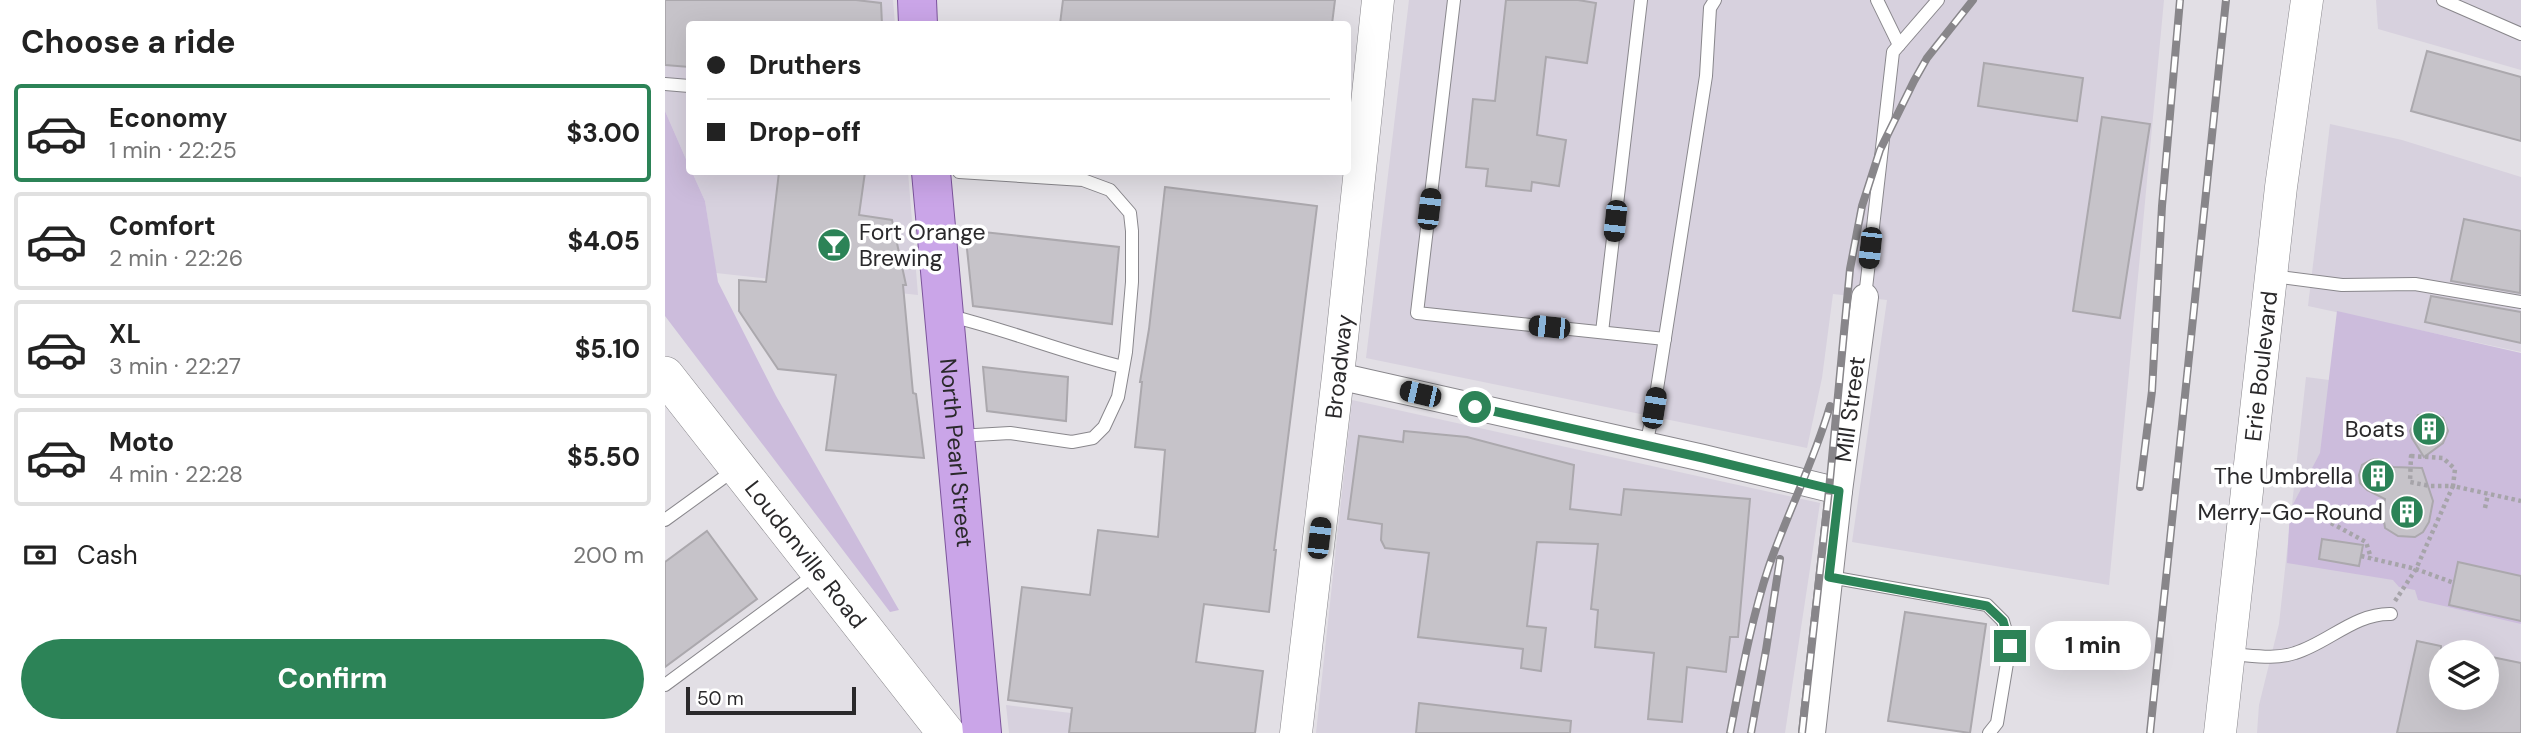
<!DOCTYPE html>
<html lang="en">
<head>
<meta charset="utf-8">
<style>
  :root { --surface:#fff; --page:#f2f2f2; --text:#222; --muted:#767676; --line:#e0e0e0; --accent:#2c8357 }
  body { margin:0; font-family:"DM Sans",sans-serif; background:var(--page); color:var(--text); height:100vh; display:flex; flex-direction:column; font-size:26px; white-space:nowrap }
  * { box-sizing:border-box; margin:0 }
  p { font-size:23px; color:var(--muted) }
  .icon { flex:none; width:38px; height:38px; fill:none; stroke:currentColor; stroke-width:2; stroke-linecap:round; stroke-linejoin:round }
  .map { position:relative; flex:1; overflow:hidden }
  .drawer { display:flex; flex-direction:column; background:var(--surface); width:665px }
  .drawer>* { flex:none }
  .top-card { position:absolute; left:21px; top:21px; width:665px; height:154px; border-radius:7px; box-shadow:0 7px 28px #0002; display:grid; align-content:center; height:154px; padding:0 21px; background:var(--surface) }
  .controls { position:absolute; left:1764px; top:640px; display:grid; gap:14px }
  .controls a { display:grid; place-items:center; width:70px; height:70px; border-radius:50%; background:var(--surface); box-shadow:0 7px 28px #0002; font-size:35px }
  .scale { position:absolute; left:21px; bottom:18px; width:170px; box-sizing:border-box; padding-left:7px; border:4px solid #2a292b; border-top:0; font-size:19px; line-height:24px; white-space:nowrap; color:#2a292b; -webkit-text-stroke:5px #fff; paint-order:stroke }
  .end { position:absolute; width:32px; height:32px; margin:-16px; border:9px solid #2c8357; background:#fff; box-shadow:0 0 0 4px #fff }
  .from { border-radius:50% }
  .bubble { position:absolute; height:49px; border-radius:24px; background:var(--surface); box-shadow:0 7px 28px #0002; font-size:23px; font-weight:700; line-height:49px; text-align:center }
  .car { position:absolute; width:21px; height:42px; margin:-21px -10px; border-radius:9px; box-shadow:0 0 5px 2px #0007; background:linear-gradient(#222 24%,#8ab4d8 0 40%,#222 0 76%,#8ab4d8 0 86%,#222 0) }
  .top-card b { display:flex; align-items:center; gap:24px; height:66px; font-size:26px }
  .top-card b+b { border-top:2px solid var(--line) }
  .top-card i { width:18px; height:18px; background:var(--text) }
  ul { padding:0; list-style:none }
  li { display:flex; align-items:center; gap:21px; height:98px; margin:0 14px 10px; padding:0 7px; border:4px solid var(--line); border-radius:7px }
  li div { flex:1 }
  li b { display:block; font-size:26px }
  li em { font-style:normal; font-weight:700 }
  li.active { border-color:var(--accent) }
  li>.icon { width:63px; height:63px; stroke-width:1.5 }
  h2 { padding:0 21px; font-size:32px; line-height:84px }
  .pay { display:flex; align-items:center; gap:18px; height:77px; padding:0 21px; font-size:26px }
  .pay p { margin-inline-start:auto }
  .primary-button { display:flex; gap:14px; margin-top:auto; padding:14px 21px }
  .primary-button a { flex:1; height:80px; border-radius:42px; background:var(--accent); color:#fff; font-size:28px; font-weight:700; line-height:80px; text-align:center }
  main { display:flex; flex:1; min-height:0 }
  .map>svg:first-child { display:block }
</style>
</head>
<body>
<main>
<section class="drawer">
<h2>Choose a ride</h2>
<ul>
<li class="active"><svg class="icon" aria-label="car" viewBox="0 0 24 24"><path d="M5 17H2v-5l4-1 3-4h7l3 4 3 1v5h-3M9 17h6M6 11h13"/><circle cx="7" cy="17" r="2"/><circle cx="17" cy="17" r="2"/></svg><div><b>Economy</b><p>1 min · 22:25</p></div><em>$3.00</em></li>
<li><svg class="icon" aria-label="car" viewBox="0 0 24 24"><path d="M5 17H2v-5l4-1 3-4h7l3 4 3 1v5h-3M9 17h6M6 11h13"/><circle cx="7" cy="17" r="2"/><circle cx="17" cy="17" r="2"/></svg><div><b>Comfort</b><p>2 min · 22:26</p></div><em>$4.05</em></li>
<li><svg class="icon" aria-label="car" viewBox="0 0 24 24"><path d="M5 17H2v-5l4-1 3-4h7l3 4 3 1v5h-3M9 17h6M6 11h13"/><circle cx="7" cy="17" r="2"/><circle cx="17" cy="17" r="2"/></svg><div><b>XL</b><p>3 min · 22:27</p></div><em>$5.10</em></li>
<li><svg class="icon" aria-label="car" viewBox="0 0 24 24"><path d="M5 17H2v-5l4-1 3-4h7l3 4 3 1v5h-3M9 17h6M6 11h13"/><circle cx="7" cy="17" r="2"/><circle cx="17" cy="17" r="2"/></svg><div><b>Moto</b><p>4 min · 22:28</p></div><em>$5.50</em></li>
</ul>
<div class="pay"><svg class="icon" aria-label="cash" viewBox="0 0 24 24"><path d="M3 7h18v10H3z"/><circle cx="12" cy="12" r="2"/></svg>Cash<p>200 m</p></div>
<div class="primary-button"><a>Confirm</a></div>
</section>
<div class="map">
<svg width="1856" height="733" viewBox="0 0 1856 733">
  <rect width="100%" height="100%" fill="#e2dfe5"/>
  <g fill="#d7d1de" fill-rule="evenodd">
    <polygon points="0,0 228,0 230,24 24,24 24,166 0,111"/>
    <polygon points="744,0 1499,0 1444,585 1187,542 1222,300 1168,294 1157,378 1142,448 701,358"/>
    <polygon points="1711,0 1856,0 1856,70 1713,29"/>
    <polygon points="1665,124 1737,140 1856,177 1856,352 1643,306"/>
    <polygon points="27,172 243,172 253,295 51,273 40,201"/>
    <path d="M 1641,377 L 1664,380 L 1856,420 L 1856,733 L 1592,733 L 1594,705 L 1614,624 ZM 1776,653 L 1822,653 L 1822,698 L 1776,698 Z"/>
    <polygon points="687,400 1155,503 1120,733 651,733"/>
    <polygon points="341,705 438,717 437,733 344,733"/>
  </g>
  <g fill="#ccbcdc">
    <polygon points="0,111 24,166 24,172 27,172 40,201 53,282 111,396 234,610 225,612 0,316"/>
    <polygon points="1672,311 1856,353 1856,624 1753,600 1750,590 1734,587 1728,580 1622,563 1625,510 1655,453"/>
  </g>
  <g fill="#c6c3c9" stroke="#aba8ad" stroke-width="2">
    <polygon points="0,0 191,0 216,3 217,24 24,24 24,67 0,65"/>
    <polygon points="398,0 670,0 667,24 395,24"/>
    <polygon points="841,0 913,0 931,3 922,63 881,57 872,135 901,140 894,186 867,182 866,191 821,186 823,169 801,167 808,99 830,101"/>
    <polygon points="1762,51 1856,77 1856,141 1746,111"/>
    <polygon points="1319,63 1418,78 1412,121 1313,106"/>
    <polygon points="1437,117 1485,124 1455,318 1408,311"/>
    <polygon points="114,172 200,172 194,215 227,220 241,285 238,285 248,393 251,394 259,458 161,450 171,375 113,369 74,311 74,280 101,282"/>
    <polygon points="500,187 652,206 609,550 611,550 604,612 539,604 531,662 598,671 590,733 404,733 407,708 343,700 357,587 425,595 433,530 493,537 500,450 470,447 477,382 475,382 484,329"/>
    <polygon points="1799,219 1856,231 1855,293 1786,281"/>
    <polygon points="300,230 454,247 447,324 308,306"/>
    <polygon points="1766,296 1856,312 1856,343 1760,322"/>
    <polygon points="318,367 403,377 401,421 322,411"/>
    <polygon points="1766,412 1778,418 1783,431 1778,443 1759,457 1747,438 1745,431 1753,415"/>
    <polygon points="739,431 802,437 909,465 905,509 956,515 959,489 1085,499 1073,637 1065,637 1061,672 1022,667 1017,722 983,719 989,653 930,647 933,610 926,609 933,544 872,542 862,626 881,628 876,671 856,668 858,649 753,637 764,553 720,548 716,540 717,524 683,519 694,436 738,442"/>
    <polygon points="1712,459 1728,467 1757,468 1768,501 1764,522 1758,532 1750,537 1733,536 1720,528 1718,515 1720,499 1702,490 1695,483 1694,475 1697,465 1706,460"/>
    <polygon points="42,531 92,599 0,667 0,562"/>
    <polygon points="1657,539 1698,545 1694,566 1654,559"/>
    <polygon points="1793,562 1856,576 1856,621 1784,605"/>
    <polygon points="1240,612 1321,624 1305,733 1223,721"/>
    <polygon points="1752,641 1776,646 1776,698 1822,698 1822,656 1856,663 1856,733 1732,733"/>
    <polygon points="754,703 906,721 905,733 751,733"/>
  </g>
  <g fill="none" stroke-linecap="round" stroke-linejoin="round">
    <g stroke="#89878c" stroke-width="14">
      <g id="service">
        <polyline points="789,0 752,313 1000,339"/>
        <polyline points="1212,0 1234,45"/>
        <polyline points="1778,0 1856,34"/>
        <polyline points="0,84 24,86"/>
        <polyline points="1607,276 1677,285 1750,284 1856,302"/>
        <polyline points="1200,297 1228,52 1273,0"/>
        <path d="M 285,316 C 344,330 399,353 458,367"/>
        <polyline points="937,332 976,0"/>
        <polyline points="293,436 345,433 407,442 428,438 439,427 453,397 461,352 467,282 467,231 465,213 445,190 418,180 294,172"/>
        <polyline points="981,445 989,408 1041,76 1045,8 1050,0"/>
        <polyline points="0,520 69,470"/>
        <polyline points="1165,577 1322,605 1338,621 1345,645 1332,723 1324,733"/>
        <path d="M 1565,654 C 1585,655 1610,660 1630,653 C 1663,643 1690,613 1726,614"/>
        <polyline points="0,685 152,573"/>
      </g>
    </g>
    <g stroke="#89878c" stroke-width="28">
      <g id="minor">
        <polyline points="673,376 1038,458 1174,491"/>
        <path id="s1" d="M 1147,733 L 1174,491 L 1200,297"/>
      </g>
    </g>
    <g stroke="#89878c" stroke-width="33">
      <g id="tertiary">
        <path id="s2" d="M 631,733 L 673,376 L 713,0"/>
        <path id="s3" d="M 1555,733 L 1616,187 L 1642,0"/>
      </g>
    </g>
    <g stroke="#89878c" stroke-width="38">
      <g id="secondary">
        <path id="s4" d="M 0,375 L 281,733"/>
      </g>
    </g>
    <g stroke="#7b539b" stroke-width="40">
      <g id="primary">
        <polyline points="252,0 253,24"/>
        <path id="s5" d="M 266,172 L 317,733"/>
      </g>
    </g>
    <g stroke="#a6a4a9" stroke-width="4.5" stroke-dasharray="3.5 3.5" stroke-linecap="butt">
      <polygon points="1746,456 1778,458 1790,469 1788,486 1765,486 1745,482"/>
      <polyline points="1820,508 1823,494"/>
      <polyline points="1666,523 1701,542 1706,558"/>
      <polyline points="1696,556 1751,569 1789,583"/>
      <polyline points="1730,601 1751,569 1788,486 1856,501"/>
    </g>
    <use href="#service" stroke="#fff" stroke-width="12"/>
    <use href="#minor" stroke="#fff" stroke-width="26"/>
    <use href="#tertiary" stroke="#fff" stroke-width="32"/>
    <use href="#secondary" stroke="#fff" stroke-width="37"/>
    <use href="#primary" stroke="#caa5e8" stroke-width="38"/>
    <g stroke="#88868a" stroke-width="8">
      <g id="rail">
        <polyline points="1475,487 1487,391 1497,206 1515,0"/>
        <path d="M 1065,733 C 1076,677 1086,620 1104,566 C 1123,512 1149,461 1165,406"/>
        <polyline points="1086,733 1101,650 1115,559"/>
        <polyline points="1137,733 1164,490 1185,269 1197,206 1215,150 1249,81 1262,58 1308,0"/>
        <polyline points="1485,733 1561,0"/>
      </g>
    </g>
    <use href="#rail" stroke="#fff" stroke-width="5" stroke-dasharray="16" stroke-linecap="butt"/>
  </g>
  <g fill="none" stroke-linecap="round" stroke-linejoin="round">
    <polyline stroke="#2c8357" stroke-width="9" points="810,407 1038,458 1174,491 1164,577 1322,606 1338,621 1345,646"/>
  </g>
  <defs>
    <g id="bar-disc" transform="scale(1.75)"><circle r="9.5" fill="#2c8357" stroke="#fff"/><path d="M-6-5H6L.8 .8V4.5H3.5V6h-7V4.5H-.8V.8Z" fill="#fff"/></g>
    <g id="building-disc" transform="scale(1.75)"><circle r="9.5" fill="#2c8357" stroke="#fff"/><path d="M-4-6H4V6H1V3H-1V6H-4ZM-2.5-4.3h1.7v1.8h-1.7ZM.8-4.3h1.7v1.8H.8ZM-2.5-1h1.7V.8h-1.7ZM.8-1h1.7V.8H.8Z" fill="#fff"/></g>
  </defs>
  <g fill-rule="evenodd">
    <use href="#bar-disc" x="169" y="245"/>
    <use href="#building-disc" x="1764" y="429"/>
    <use href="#building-disc" x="1713" y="476"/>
    <use href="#building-disc" x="1742" y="512"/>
  </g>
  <g text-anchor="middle" stroke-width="7" stroke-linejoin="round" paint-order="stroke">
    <g font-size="23" fill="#2a292b" stroke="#fff" text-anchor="end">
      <text x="194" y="240" text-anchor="start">Fort Orange<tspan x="194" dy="26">Brewing</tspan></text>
      <text x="1740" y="437">Boats</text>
      <text x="1688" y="484">The Umbrella</text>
      <text x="1718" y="520">Merry-Go-Round</text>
    </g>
    <g font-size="23" fill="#2a292b" stroke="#fff">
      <text dy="8" stroke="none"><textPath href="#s3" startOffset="369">Erie Boulevard</textPath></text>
      <text dy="8" stroke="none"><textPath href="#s2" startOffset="369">Broadway</textPath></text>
      <text dy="8" stroke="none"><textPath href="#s1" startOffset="326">Mill Street</textPath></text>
      <text dy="8" stroke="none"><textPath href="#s5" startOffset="282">North Pearl Street</textPath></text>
      <text dy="8" stroke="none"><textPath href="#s4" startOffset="228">Loudonville Road</textPath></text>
    </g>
  </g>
</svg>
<div class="controls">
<a><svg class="icon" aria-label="layers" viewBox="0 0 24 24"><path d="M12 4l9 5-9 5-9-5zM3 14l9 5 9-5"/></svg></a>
</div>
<div class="scale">50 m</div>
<i class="end from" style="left:810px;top:407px"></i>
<i class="end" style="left:1345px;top:646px"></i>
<div class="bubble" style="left:1370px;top:621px;width:116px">1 min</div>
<i class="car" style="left:764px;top:209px;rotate:7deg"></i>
<i class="car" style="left:950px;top:221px;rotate:186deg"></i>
<i class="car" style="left:1205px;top:248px;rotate:186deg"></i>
<i class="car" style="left:884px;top:327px;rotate:276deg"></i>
<i class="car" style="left:755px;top:394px;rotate:283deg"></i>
<i class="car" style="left:989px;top:408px;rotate:9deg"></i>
<i class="car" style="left:654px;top:538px;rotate:7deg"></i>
<div class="top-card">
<b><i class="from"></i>Druthers</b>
<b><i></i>Drop-off</b>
</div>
</div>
</main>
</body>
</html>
